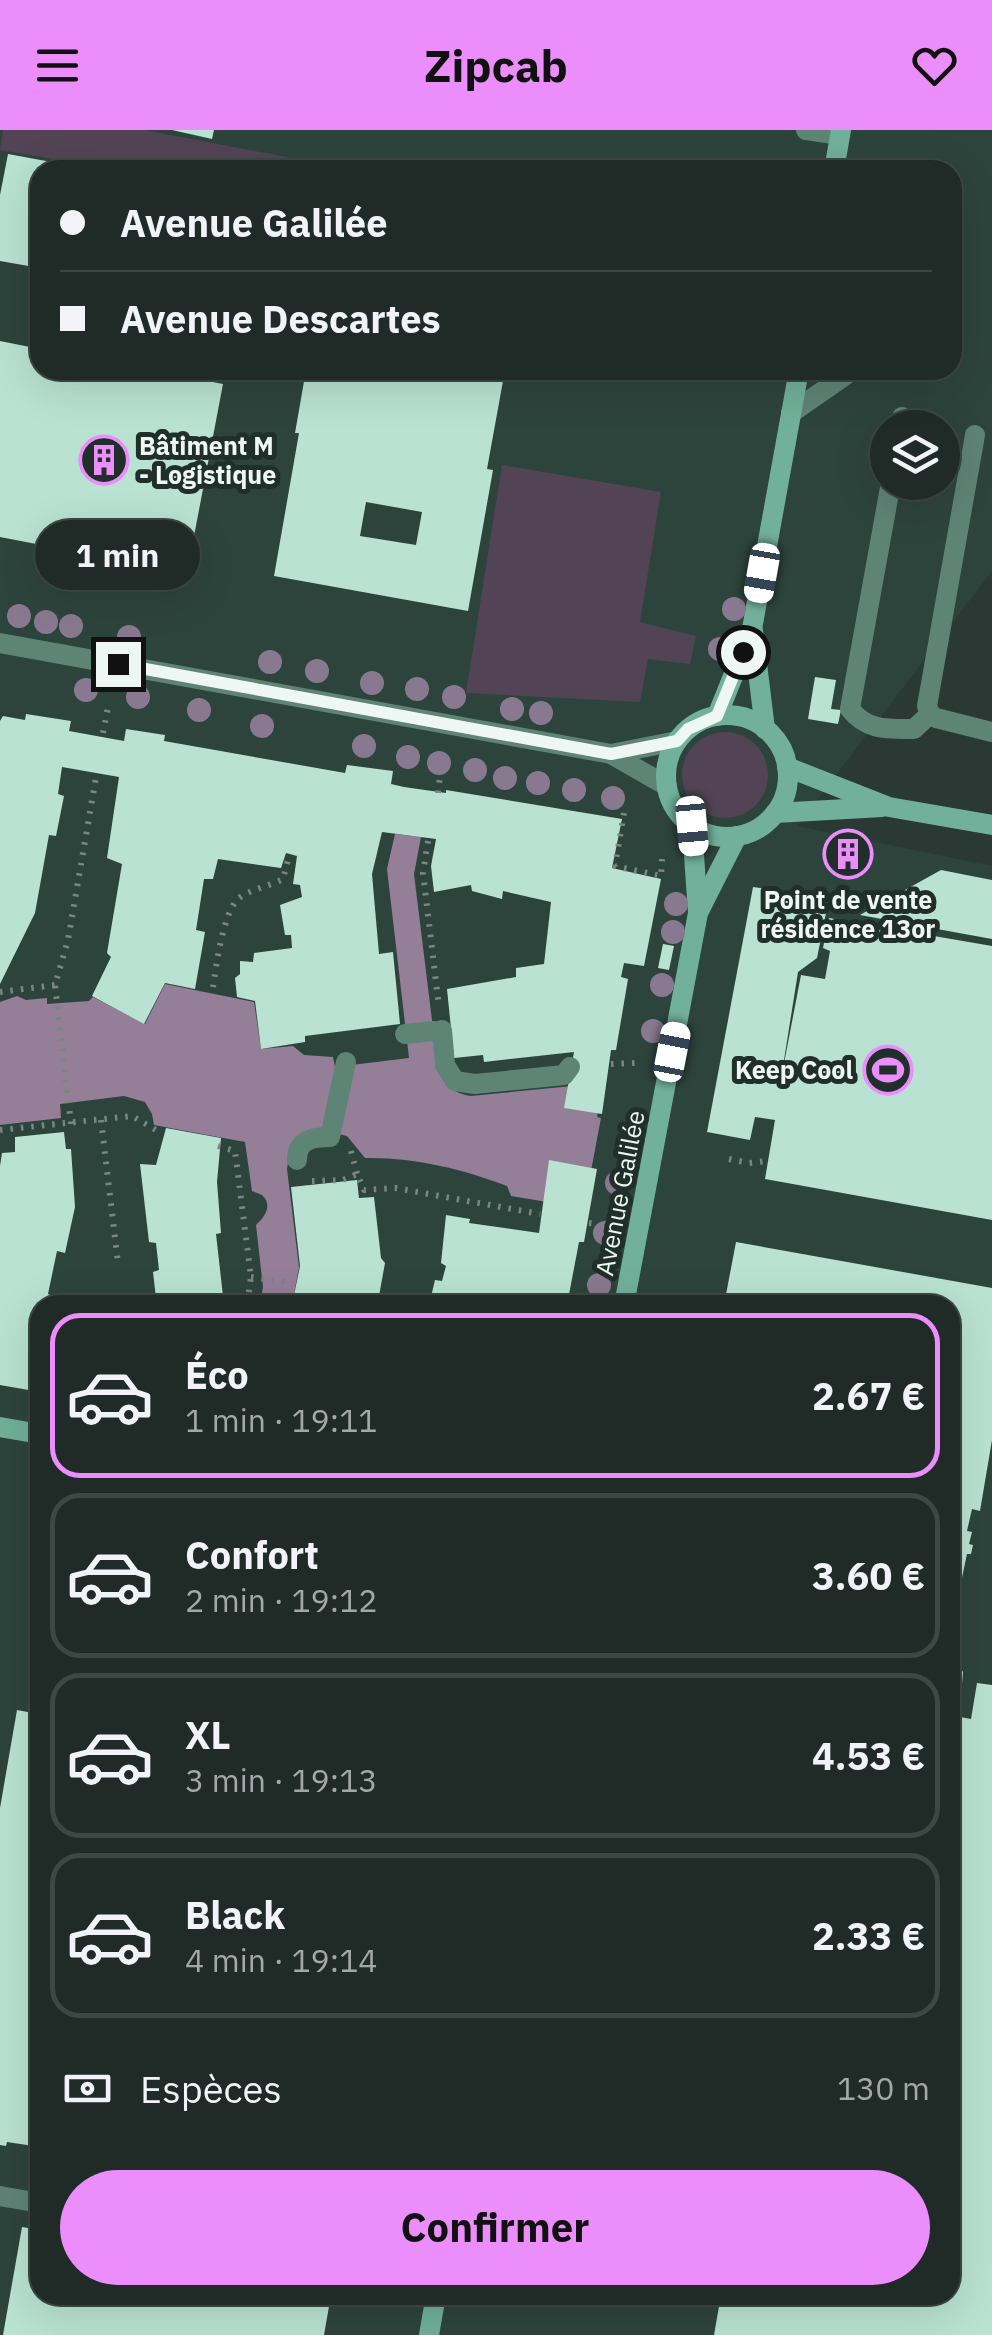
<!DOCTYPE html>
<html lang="fr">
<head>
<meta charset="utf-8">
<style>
  :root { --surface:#202b27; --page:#2d3733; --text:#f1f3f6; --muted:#a2a7a7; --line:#3d4744; --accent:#eb8dfb }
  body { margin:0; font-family:"IBM Plex Sans",sans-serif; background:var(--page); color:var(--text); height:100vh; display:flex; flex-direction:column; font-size:38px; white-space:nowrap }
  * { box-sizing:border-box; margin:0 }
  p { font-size:32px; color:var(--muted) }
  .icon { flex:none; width:55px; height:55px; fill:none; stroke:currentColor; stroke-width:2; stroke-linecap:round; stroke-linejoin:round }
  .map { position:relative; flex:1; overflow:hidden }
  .drawer { position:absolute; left:30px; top:1165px; width:930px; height:1010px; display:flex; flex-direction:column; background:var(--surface); border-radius:30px; box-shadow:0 10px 40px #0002,0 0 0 2px var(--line) }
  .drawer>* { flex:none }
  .hud { position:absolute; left:30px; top:30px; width:932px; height:220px; border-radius:30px; box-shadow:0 10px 40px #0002,0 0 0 2px var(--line); display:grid; align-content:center; height:220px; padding:0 30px; background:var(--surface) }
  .tools { position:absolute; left:870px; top:280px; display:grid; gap:20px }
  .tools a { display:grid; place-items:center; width:90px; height:90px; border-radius:50%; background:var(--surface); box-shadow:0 10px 40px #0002,0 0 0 2px var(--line); font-size:50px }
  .end { position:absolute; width:45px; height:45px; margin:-22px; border:12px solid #eef7f4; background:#111; box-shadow:0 0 0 5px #111 }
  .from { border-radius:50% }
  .bubble { position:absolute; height:70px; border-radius:35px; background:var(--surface); box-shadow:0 10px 40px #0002,0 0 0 2px var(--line); font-size:32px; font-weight:700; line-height:70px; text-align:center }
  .car { position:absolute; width:30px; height:60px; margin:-30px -15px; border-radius:12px; box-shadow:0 0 8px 2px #0007; background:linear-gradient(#fff 24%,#345 0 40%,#fff 0 76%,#345 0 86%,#fff 0) }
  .hud b { display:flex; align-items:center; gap:35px; height:95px; font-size:38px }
  .hud b+b { border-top:2px solid var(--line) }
  .hud i { width:25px; height:25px; background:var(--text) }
  ul { padding:18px 0 0; list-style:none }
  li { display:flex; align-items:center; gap:30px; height:165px; margin:0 20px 15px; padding:0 10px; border:5px solid var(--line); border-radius:30px }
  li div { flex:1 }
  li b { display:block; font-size:38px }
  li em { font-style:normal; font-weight:700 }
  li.on { border-color:var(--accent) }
  li>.icon { width:90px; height:90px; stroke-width:1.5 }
  .pay { display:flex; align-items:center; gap:25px; height:110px; padding:0 30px; font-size:38px }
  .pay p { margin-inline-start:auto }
  .button { display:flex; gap:20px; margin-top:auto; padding:20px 30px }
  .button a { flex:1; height:115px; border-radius:60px; background:var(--accent); color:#111; font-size:40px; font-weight:700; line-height:115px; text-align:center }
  header { display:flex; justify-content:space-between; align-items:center; height:130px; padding:0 30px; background:var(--accent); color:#111; font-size:45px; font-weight:700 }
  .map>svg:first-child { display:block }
</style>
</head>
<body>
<header><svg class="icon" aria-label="menu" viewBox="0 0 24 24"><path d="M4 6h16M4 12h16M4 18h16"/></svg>Zipcab<svg class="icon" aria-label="heart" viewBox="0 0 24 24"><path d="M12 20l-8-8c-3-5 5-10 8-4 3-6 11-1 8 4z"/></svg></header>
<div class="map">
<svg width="992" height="2205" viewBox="0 0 992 2205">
  <rect width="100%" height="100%" fill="#2a3934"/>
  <path fill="#2d443c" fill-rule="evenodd" d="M 0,0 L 992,0 L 992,441 L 797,696 L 992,736 L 992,2205 L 0,2205 ZM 40,40 L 952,40 L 952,240 L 40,240 ZM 888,298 L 942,298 L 942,352 L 888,352 ZM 40,1175 L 950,1175 L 950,2165 L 40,2165 Z"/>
  <g fill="#524454">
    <polygon points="3,0 144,0 292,28 290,40 118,40 0,20"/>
    <polygon points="502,335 661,362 640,492 696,506 690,534 648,529 640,572 466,563"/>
    <circle cx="725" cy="645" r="43"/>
  </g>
  <path fill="#957e98" d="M 395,704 L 421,707 L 414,744 L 438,939 C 445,956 453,963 471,966 L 603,953 L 597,987 L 601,988 L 584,1078 L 511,1066 L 507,1056 C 463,1039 413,1027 365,1028 L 347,1006 L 321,1000 L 290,1020 L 287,1039 L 299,1137 L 292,1175 L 260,1175 L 263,1157 L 256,1095 C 265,1087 273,1075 262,1065 L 252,1061 L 245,1012 L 154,995 L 152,984 L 145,972 L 124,966 L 60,974 L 61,988 L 0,995 L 0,872 L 17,866 L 26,870 L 47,868 L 47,874 L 89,871 L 93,867 L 145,894 L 165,854 L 254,872 L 261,919 L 293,916 L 304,925 L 333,927 L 335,937 L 409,928 L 387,739 Z"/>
  <g fill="#b9e2d2" fill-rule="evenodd">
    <polygon points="172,0 214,0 212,9"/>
    <polygon points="8,24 84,38 40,40 40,138 0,131 0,65"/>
    <polygon points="0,211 40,219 40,240 150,240 223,254 187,443 0,407"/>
    <path d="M 306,240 L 505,240 L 487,339 L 493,340 L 468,481 L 274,446 L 299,303 L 295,303 ZM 366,372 L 422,382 L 416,415 L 360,406 Z"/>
    <polygon points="815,547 836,550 831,579 841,580 838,594 808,589"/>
    <polygon points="26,584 71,591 69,601 124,611 126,599 165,605 164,611 345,643 347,635 393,641 391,654 404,657 446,663 446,660 622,689 612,738 661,749 644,836 624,833 621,847 628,849 616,920 611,920 602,984 564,978 574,922 484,932 483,925 454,928 447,859 516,847 516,838 544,834 551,772 503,761 502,769 472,761 471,755 434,762 431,736 436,709 382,702 372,744 379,824 393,822 400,894 305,906 305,912 261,919 255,871 237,867 235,848 240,844 240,831 253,832 254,823 292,818 291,805 285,805 280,775 302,767 300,755 293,754 297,726 286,723 281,738 218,729 213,749 204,749 196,800 205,802 195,859 165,853 144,894 92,866 111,827 107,823 122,734 107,728 119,647 62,637 58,664 64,666 56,706 49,705 35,783 0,854 0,591 3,586 25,590"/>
    <polygon points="829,710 872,718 868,738 825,730"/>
    <polygon points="941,740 992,750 992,809 860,785"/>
    <polygon points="753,757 829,768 817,828 798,842 781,949 801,845 825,849 830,821 823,818 829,788 992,816 992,1090 765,1049 775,990 755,987 750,1010 707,1002"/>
    <polygon points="663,814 674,816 669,840 658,838"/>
    <polygon points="166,998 221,1008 217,1052 221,1103 216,1104 224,1175 151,1175 153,1166 156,1168 153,1142 159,1140 156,1113 149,1112 140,1034 156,1035"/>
    <polygon points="64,1002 66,1019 71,1019 75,1077 65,1123 57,1121 48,1164 52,1166 51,1175 40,1175 40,1262 0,1255 0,1036 2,1023 15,1022 15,1007"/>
    <polygon points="549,1030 597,1039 584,1112 579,1112 567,1175 480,1175 467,1172 466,1175 448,1175 430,1171 435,1150 442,1151 446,1136 441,1133 446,1085 470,1089 469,1093 539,1103"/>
    <polygon points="357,1050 359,1068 374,1067 381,1128 385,1133 379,1166 373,1166 372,1175 292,1175 300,1136 291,1057"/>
    <polygon points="736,1112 992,1158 992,1310 980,1381 972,1379 967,1401 972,1402 969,1414 973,1415 971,1424 967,1424 960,1457 950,1455 950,1175 724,1175"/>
    <polygon points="950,1524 963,1542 962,1554 950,1566"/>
    <polygon points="977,1553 992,1555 992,2205 714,2205 721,2165 950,2165 950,1585 971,1589"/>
    <polygon points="38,1555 40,2017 7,2012 6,2016 0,2015 0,1678 17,1580 33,1583"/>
    <polygon points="22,2097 40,2100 40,2165 331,2165 324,2205 3,2205"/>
  </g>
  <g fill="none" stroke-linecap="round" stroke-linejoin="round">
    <g stroke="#798682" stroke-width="6" stroke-dasharray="2.5 8" stroke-linecap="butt">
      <polyline points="103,603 108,577"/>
      <polyline points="438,663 440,646"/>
      <polyline points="624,683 615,736 661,746 662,729"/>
      <polyline points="428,711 423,743 439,877"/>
      <path d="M 213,857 C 216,837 223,783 238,769 C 248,760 270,756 283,749 L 289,726"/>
      <polyline points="0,862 55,855"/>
      <polyline points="611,934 635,933"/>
      <polyline points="101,990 118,1133"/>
      <polyline points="71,994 55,855 68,810 96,647"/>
      <polyline points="0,1000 132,986 161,1003"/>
      <polyline points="218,1016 235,1021 251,1147 247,1175"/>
      <polyline points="351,1021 357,1044"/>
      <polyline points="729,1029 749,1033 768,1031"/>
      <polyline points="312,1051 343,1050 357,1044 364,1060 395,1058 540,1084"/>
      <polyline points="589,1093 599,1094"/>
      <polyline points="251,1147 292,1153"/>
    </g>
    <g stroke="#5e8476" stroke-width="20">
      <polyline points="806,0 840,5"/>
      <polyline points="791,283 853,240"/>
      <polyline points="901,298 902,287"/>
      <polyline points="975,305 927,576 930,584 936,588 992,602"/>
      <path d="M 891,352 L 850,579 C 867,601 888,599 914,599 L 930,584"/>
      <polyline points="442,900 445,935 455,951 475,954 564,945 570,937"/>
      <polyline points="0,2066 40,2073"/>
    </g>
    <g stroke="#5e8476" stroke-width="20">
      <polyline points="405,904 434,901"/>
      <path d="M 297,1030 C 297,1010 312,1007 330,1007 L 346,932"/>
    </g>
    <g stroke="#5e8476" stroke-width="20">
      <polyline points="0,513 611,624 667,656"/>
      <polyline points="611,624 677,611"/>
    </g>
    <g stroke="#71b09a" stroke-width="20">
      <polyline points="834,40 841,0"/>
      <polyline points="753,501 765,599"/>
      <circle cx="727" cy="646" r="61"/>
      <polyline points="717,586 752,499 799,240"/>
      <polyline points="787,637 889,677 992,695"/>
      <polyline points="775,683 882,677"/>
      <polyline points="699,781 737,706"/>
      <polyline points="624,1175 698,783 692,696"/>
      <polyline points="0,1297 40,1304"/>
      <polyline points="429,2205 436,2165"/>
    </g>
  </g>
  <g fill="#897990">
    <circle cx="734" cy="479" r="12"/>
    <circle cx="19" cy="486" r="12"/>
    <circle cx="46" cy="492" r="12"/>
    <circle cx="71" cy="496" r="12"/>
    <circle cx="129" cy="507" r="12"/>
    <circle cx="720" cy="519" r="12"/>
    <circle cx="270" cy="532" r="12"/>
    <circle cx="317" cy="541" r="12"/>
    <circle cx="372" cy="553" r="12"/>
    <circle cx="417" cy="559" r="12"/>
    <circle cx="86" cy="560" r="12"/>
    <circle cx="138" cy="567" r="12"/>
    <circle cx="454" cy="567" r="12"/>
    <circle cx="512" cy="579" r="12"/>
    <circle cx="199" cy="580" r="12"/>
    <circle cx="541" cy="583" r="12"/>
    <circle cx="262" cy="596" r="12"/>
    <circle cx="364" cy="616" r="12"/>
    <circle cx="408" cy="627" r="12"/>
    <circle cx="439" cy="633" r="12"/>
    <circle cx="475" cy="640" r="12"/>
    <circle cx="505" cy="648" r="12"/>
    <circle cx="538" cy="653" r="12"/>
    <circle cx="574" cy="660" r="12"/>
    <circle cx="613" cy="668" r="12"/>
    <circle cx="676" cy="774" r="12"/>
    <circle cx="673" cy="802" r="12"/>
    <circle cx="662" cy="855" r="12"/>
    <circle cx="653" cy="901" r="12"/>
    <circle cx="617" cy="1053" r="12"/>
    <circle cx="605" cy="1103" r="12"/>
    <circle cx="599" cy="1155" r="12"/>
  </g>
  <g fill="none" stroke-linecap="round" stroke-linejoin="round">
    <polyline stroke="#eef7f4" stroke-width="12" points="118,534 611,624 677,611 688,599 717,586 743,522"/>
  </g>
  <defs>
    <g id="building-ring" transform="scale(2.5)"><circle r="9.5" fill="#202f2a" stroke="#eb8dfb" stroke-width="1.5"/><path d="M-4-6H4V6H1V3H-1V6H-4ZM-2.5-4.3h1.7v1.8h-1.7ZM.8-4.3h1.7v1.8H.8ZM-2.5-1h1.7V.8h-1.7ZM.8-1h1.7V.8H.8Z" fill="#eb8dfb"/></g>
    <g id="stadium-ring" transform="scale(2.5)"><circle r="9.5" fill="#202f2a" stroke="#eb8dfb" stroke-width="1.5"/><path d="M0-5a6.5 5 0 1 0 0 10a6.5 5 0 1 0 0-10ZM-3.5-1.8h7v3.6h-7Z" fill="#eb8dfb"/></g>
  </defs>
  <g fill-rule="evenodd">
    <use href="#building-ring" x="104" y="330"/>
    <use href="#building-ring" x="848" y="724"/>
    <use href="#stadium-ring" x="888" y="940"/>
  </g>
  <g text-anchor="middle" stroke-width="10" stroke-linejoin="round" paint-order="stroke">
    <g font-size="25" font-weight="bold" fill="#eef7f4" stroke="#202f2a" text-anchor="start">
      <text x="139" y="325">Bâtiment M<tspan x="139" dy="29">- Logistique</tspan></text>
      <text x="848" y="779" text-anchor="middle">Point de vente<tspan x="848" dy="29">résidence 13or</tspan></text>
      <text x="853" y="949" text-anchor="end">Keep Cool</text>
    </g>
    <g font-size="25" fill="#eef7f4" stroke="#202f2a">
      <text transform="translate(620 1063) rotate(-79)" y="9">Avenue Galilée</text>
    </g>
  </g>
</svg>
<div class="tools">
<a><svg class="icon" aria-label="layers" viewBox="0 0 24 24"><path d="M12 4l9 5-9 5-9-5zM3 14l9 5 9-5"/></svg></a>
</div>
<i class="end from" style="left:743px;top:522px"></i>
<i class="end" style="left:118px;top:534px"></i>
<div class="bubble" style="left:35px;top:390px;width:165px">1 min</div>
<i class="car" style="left:762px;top:443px;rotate:190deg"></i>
<i class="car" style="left:692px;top:696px;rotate:175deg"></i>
<i class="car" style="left:672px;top:922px;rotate:11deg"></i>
<div class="hud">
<b><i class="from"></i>Avenue Galilée</b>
<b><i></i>Avenue Descartes</b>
</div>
<section class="drawer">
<ul>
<li class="on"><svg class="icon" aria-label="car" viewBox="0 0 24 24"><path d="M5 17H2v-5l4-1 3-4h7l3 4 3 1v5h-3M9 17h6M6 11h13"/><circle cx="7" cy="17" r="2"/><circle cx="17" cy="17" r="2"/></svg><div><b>Éco</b><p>1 min · 19:11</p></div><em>2.67 €</em></li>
<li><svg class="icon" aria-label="car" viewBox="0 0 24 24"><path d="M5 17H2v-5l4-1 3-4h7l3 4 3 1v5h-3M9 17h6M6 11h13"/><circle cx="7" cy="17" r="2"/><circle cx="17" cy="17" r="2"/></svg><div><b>Confort</b><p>2 min · 19:12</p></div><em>3.60 €</em></li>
<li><svg class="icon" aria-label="car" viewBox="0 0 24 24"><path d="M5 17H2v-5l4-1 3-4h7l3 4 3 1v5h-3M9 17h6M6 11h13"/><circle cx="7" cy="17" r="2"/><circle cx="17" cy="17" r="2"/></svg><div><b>XL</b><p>3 min · 19:13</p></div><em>4.53 €</em></li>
<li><svg class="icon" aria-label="car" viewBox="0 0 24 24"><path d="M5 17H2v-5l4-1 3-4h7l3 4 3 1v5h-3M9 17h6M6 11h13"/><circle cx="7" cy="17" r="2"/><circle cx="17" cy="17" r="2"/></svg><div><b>Black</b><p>4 min · 19:14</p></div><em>2.33 €</em></li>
</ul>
<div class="pay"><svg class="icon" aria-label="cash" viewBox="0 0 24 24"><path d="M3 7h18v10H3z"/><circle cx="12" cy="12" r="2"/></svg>Espèces<p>130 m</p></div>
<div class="button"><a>Confirmer</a></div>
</section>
</div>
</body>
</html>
